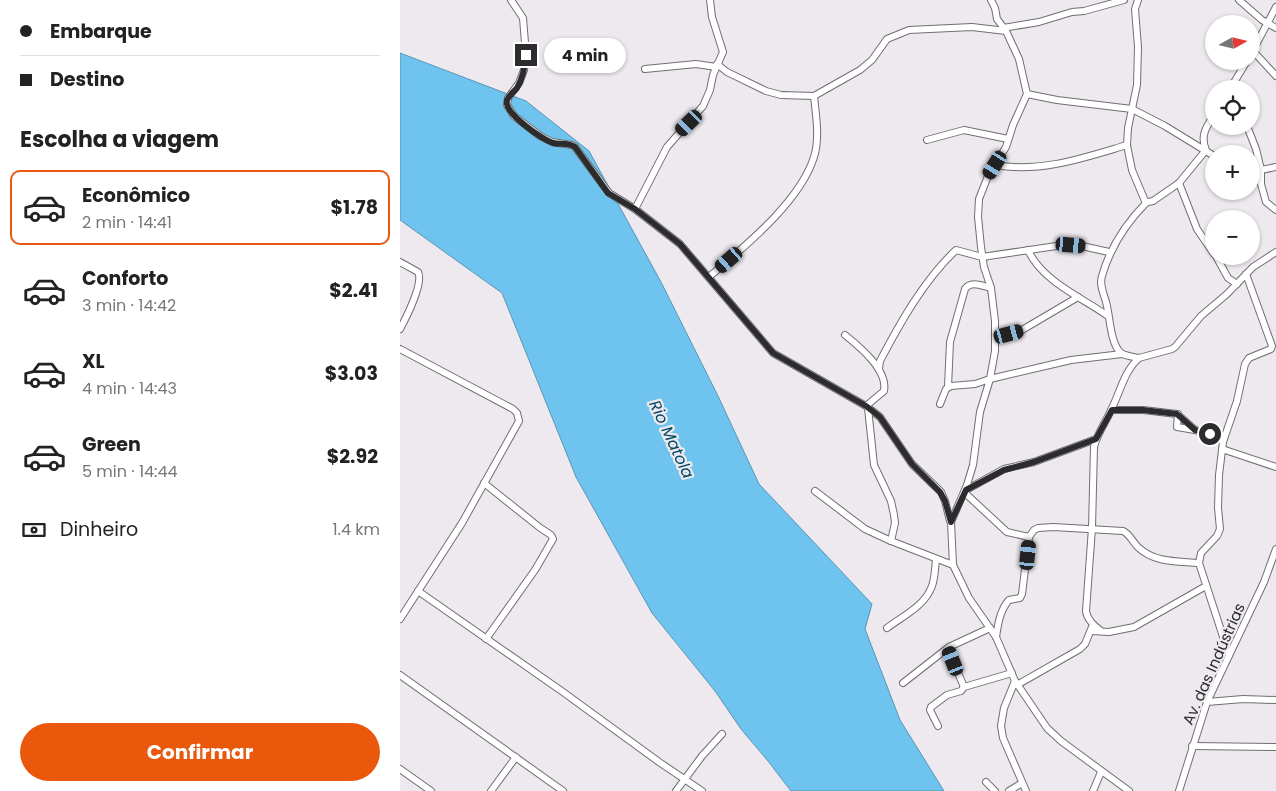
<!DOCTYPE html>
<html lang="pt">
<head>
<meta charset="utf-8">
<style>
  :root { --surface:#fff; --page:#f6f6f6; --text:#222; --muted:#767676; --line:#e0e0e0; --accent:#ea580c }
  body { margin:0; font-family:Poppins,sans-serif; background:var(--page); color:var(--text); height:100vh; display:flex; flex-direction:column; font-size:19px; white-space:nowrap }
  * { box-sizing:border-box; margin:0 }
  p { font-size:16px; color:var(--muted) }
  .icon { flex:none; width:28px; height:28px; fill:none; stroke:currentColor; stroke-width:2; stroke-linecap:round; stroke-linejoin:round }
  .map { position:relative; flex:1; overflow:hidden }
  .panel { display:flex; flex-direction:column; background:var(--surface); width:400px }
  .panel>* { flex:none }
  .banner { display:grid; align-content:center; height:110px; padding:0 20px; background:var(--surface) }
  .needle { width:32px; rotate:82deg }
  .fabs { position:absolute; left:805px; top:15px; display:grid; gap:10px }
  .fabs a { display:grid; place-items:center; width:55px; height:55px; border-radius:50%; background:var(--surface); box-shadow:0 1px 4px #0004; font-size:25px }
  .end { position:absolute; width:22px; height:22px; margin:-11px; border:6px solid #2c2b2d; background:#fff; box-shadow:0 0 0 2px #fff }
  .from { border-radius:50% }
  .bubble { position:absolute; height:35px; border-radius:18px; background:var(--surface); box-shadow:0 1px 4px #0004; font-size:16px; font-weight:700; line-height:35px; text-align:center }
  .car { position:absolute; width:15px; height:30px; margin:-15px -8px; border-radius:6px; box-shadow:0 0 4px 1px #0007; background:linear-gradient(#222 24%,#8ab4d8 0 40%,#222 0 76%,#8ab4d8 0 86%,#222 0) }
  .banner b { display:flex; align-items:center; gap:18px; height:48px; font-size:19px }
  .banner b+b { border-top:1px solid var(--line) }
  .banner i { width:12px; height:12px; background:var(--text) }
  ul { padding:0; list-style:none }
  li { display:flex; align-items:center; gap:15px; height:75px; margin:0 10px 8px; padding:0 10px; border:2px solid transparent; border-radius:10px }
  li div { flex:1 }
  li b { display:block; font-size:19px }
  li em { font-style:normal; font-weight:700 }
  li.active { border-color:var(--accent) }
  li>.icon { width:45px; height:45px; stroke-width:1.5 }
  h2 { padding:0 20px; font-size:22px; line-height:60px }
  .pay { display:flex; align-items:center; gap:12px; height:55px; padding:0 20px; font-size:19px }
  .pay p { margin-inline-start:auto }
  .cta { display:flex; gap:10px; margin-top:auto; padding:10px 20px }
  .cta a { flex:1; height:58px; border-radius:30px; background:var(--accent); color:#fff; font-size:20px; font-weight:700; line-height:58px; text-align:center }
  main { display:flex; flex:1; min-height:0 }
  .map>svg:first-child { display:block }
</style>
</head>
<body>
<main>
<section class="panel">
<div class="banner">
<b><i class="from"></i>Embarque</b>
<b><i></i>Destino</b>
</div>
<h2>Escolha a viagem</h2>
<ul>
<li class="active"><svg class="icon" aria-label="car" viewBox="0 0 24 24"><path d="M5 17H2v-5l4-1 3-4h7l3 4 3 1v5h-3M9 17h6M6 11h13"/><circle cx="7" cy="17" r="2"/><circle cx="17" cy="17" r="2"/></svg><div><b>Econômico</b><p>2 min · 14:41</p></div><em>$1.78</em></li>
<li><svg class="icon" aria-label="car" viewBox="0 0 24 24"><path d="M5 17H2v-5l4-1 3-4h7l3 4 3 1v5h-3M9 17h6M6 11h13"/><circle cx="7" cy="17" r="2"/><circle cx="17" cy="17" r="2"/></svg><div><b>Conforto</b><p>3 min · 14:42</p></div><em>$2.41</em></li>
<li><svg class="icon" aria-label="car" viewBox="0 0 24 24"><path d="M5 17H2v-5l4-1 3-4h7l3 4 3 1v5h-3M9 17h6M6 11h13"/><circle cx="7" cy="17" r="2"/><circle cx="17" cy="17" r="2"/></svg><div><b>XL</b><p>4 min · 14:43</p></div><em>$3.03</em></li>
<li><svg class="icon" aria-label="car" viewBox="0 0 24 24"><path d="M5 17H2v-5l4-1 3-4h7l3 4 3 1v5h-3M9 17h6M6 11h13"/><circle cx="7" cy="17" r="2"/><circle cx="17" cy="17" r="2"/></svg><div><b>Green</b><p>5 min · 14:44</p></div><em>$2.92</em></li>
</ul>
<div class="pay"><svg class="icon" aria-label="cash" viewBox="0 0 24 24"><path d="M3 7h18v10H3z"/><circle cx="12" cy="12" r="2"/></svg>Dinheiro<p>1.4 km</p></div>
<div class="cta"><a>Confirmar</a></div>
</section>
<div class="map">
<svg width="876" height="791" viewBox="0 0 876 791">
  <rect width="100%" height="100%" fill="#ede9ee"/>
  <polygon fill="#6ec3ef" stroke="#5a95b5" points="0,53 126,101 189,151 261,282 318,396 359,484 472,604 465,629 500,720 544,791 391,791 368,761 341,729 315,691 252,613 176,477 102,293 0,220"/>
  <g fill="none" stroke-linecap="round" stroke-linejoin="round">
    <g stroke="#716e72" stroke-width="8">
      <g id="minor">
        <polyline points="111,0 123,18 126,55 124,70 119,83 108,98 107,105 114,116 140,136 152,142 172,145 175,147 209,193 235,209 280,244 373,353 466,406 480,417 512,464 541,492 545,501 550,521"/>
        <polyline points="591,0 595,8 597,19 606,31 619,59 627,94 613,125 606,147 588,176 579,199 578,217 581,247 584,267 591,288 595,321 595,351 590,379 580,412 573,465 567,485 551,522 553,565 569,598 596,637 615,681 647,728 661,741 729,791"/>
        <path d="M 738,0 L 735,9 L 738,47 L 737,85 L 728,128 L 727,145 L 732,170 L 745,201 L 748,202 L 753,201 L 779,183 L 806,150 C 800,136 806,127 814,115"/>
        <polyline points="839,0 862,20 876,28"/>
        <polyline points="603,28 639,22 672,12 684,11 724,0"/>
        <polyline points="853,51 876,76"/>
        <polyline points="851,54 876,7"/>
        <polyline points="317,64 327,72 366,91 381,95 414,96 460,70 472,60 487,39 509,30 572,27 606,31"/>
        <polyline points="245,69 296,64 316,67"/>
        <polyline points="830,89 847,61"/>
        <polyline points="627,94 657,100 732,109 765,126 814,156"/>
        <polyline points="847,126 856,149 861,170 861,184 866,202 876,210"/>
        <polyline points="527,140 564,130 608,139"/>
        <path d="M 595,165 C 641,173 683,158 727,145"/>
        <polyline points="851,172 876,167"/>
        <polyline points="779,183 797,229 814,254"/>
        <polyline points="235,209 267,147 303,106 310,90 313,75 323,52 312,17 310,0"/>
        <path d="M 628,250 C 642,281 681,297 708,316"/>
        <polyline points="816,256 828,278 837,284"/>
        <path d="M 0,262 L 18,272 C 24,283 6,318 0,329"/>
        <path d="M 309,277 C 344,247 400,202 414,157 C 420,138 416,116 414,96"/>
        <path d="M 445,335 C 460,347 488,370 484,391 L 466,406"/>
        <polyline points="596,337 622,330 678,297"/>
        <polyline points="0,349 113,409 117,413 119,421 62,523 0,619"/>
        <path d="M 739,358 C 734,357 725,356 721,353 C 710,344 710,315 706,302 C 704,294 699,285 702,276 C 710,248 726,223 747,202"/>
        <path d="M 479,369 L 480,361 C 500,323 524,280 556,250 L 582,257 L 663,245 L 682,246 L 709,252"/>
        <path d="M 548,387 L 550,342 L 565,289 C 571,280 582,286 591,288"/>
        <polyline points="540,404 546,389 551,386 575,384 590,379 671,360 722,354"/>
        <polyline points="468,408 474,465 491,501 494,515 495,523 491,541"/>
        <polyline points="712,410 743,410 777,414 795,430"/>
        <polyline points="778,414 777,427 795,430 824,438"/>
        <polyline points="822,449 876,467"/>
        <polyline points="84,483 139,527 151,535 153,539 135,570 86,639"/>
        <polyline points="566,490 604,469 634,462 696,439"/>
        <polyline points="415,491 465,529 491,541 553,565"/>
        <path d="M 565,493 L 607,532 L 629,537 L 634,530 L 638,528 L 653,527 L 723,531 C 730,534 733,543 739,548 C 755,563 778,561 799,563"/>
        <polyline points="18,591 163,692 259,762 302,791"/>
        <path d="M 487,628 C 503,616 525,606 532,586 C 535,578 535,568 536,559"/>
        <polyline points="691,631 709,632 734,627 806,586"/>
        <path d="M 701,631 C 695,626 687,620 686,611 L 692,528 L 694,447 C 697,434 706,422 711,410 C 720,393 724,371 739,358 L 772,349 L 775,347 L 801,316 L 827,294 L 853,267 L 876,252"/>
        <path d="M 596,637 C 598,624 600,610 609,600 L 620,598 L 622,594 L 629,537"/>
        <polyline points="548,649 564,687"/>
        <polyline points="829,655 799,563 801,553 817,536 820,529 818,508 819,475 823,442 837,401 845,364 849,358 871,349 872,346 846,274"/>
        <polyline points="0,675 163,791"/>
        <polyline points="615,681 604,708 601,726 603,738 626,791"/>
        <polyline points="503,683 549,647 590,628"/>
        <polyline points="617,685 680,649 685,644 692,627"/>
        <polyline points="807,702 843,699 876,700"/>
        <polyline points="538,726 530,710 531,707 547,695 561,691 564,687 612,673"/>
        <polyline points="792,746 876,747"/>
        <polyline points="0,769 31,791"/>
        <polyline points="586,782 595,791"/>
        <polyline points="91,791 116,757"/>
        <polyline points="276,791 302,756 322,734"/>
        <polyline points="609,791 622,783"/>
        <polyline points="693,791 701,772"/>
        <polyline points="779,791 807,702 864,582 876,549"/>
      </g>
    </g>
    <use href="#minor" stroke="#fff" stroke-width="6"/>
  </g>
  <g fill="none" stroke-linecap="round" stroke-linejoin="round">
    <path stroke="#2c2b2d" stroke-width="6" d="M 126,55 C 125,67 123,78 117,88 C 114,92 109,95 107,100 C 103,113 142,139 153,143 C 160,145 168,142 175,147 L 208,193 L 235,209 L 280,244 L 373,353 L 466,406 L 480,417 L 512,464 L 540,492 L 545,501 L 551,522 L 566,490 L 604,470 L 634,462 L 696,439 L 712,410 L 743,410 L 777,414 L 795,430 L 810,434"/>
  </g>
  <g text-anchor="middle" stroke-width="4.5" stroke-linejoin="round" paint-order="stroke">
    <g font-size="15" fill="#2c2b2d" stroke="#ede9ee">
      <text transform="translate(814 664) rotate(-66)" y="5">Av. das Indústrias</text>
    </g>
    <g font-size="16" font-style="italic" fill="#004966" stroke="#ede9ee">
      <text transform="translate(272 439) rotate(65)" y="6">Rio Matola</text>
    </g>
  </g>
</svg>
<div class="fabs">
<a><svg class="needle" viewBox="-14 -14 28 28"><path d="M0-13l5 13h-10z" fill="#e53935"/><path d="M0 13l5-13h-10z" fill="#767676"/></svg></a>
<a><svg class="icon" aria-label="locate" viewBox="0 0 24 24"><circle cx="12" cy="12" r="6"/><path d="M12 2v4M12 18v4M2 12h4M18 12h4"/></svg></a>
<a>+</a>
<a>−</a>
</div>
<i class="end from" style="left:810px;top:434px"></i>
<i class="end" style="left:126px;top:55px"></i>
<div class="bubble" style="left:144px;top:38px;width:82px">4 min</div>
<i class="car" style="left:289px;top:123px;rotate:226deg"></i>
<i class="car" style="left:595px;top:165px;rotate:212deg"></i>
<i class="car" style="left:671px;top:245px;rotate:95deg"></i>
<i class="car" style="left:329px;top:260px;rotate:229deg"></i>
<i class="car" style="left:609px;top:334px;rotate:75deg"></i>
<i class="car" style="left:628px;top:555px;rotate:6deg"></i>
<i class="car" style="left:553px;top:661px;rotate:338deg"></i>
</div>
</main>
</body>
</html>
